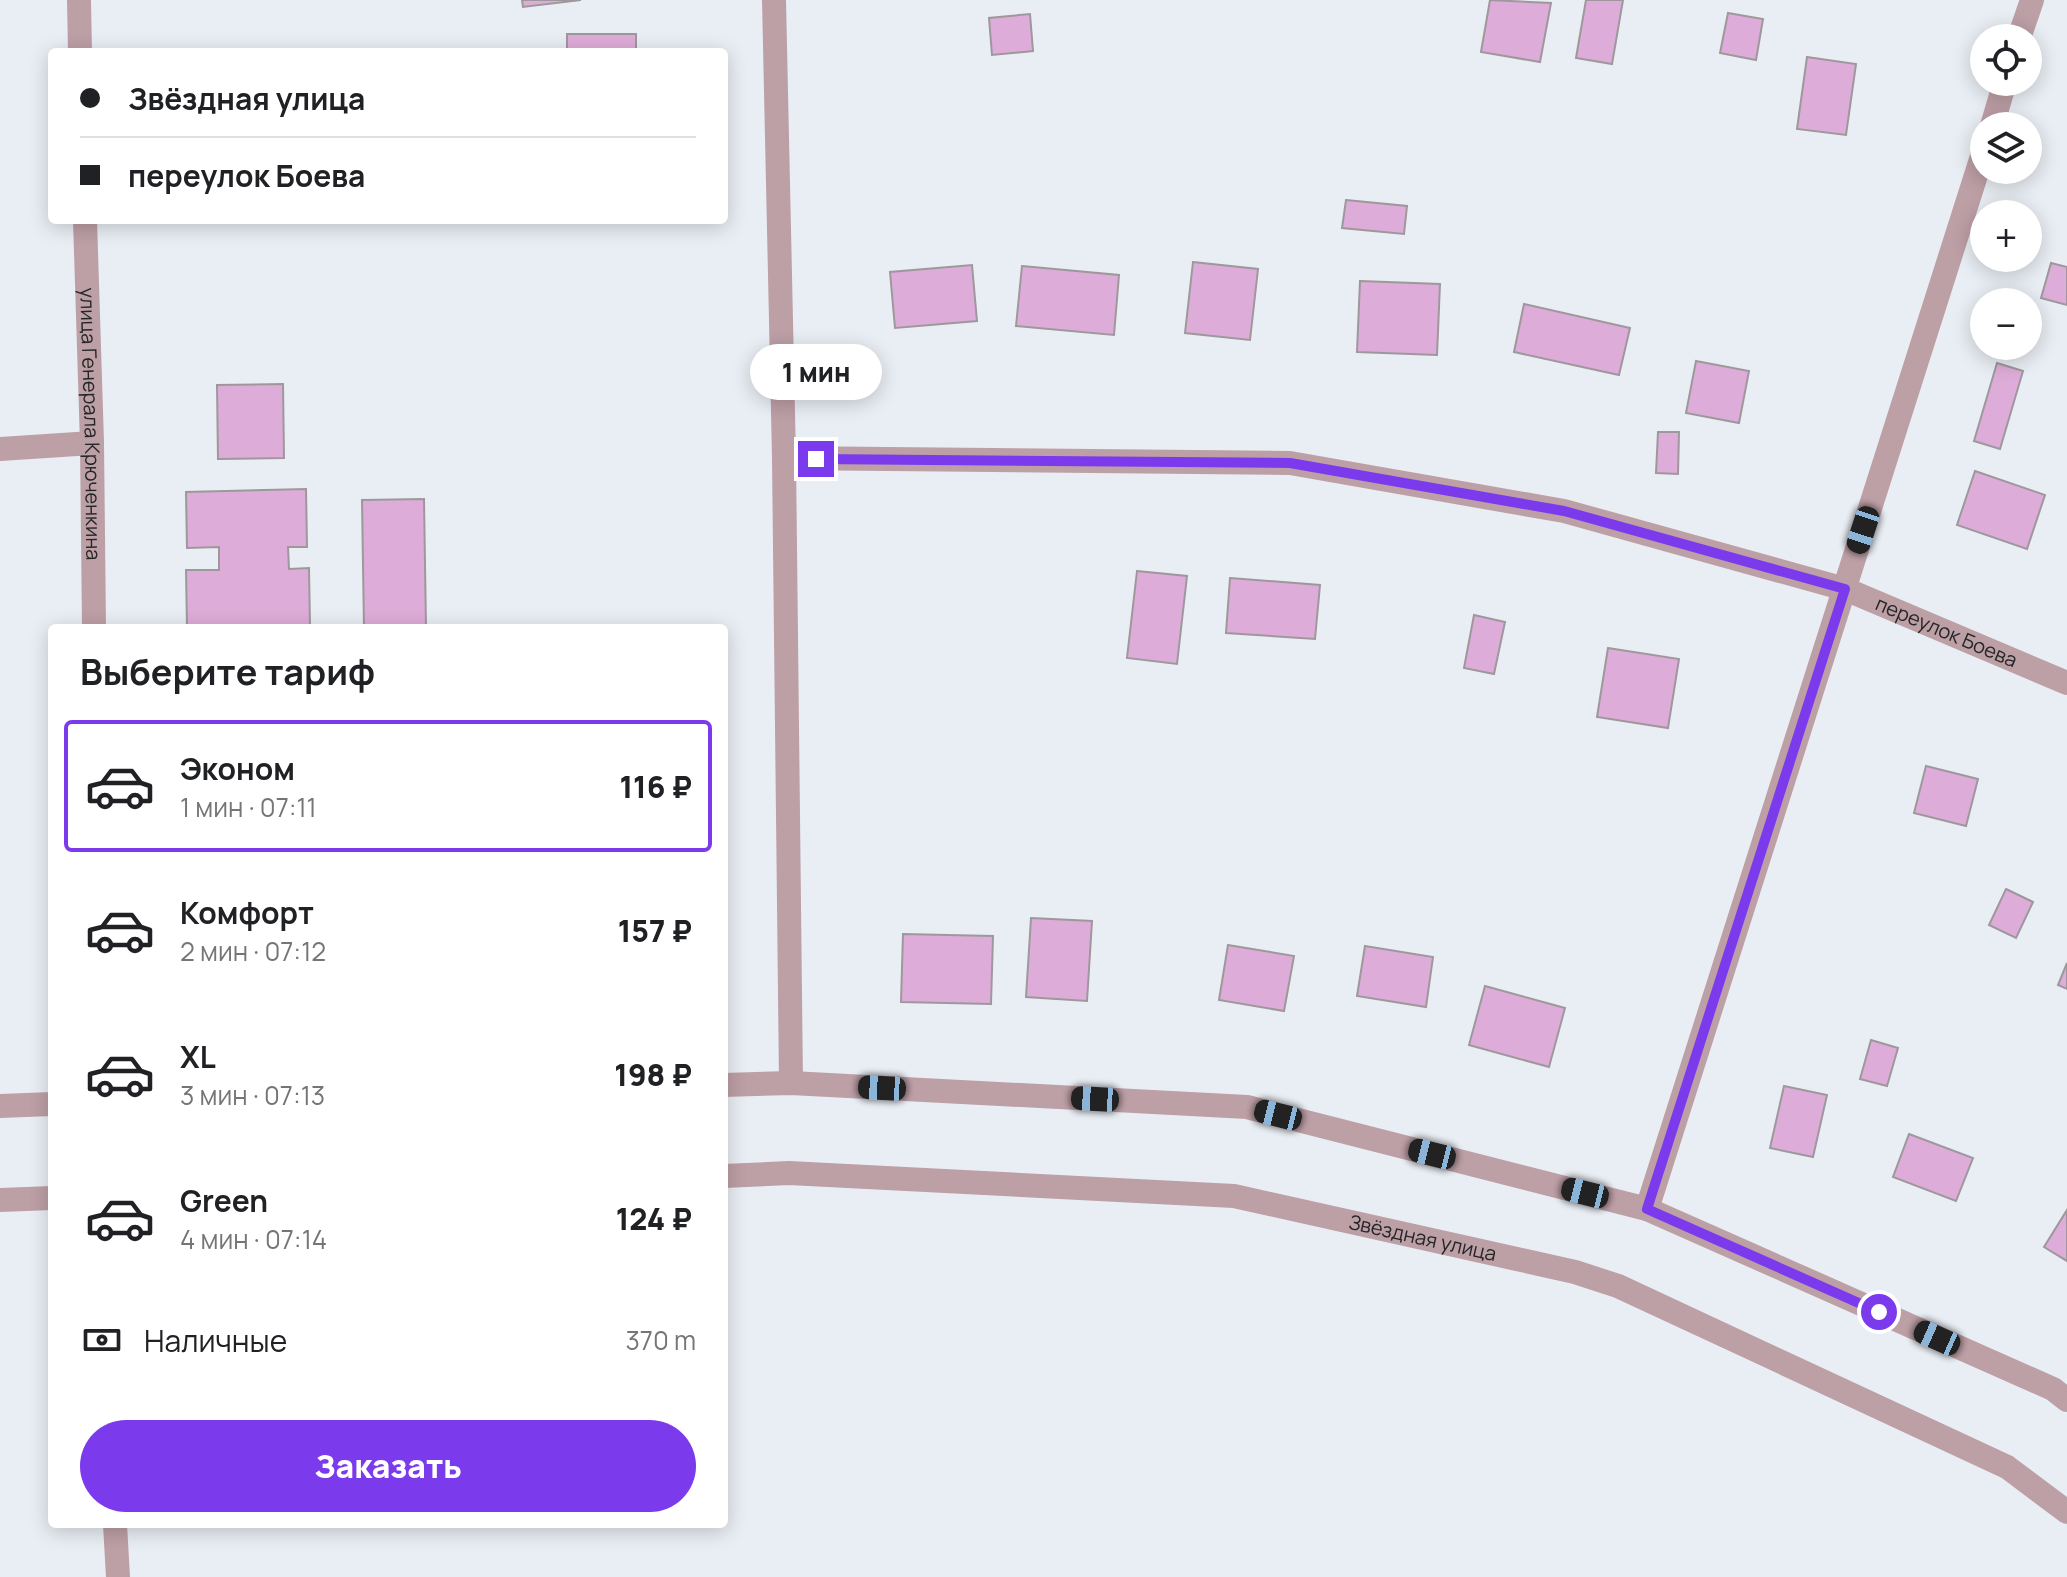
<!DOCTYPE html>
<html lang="ru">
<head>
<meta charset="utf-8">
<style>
  :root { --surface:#fff; --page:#f6f6f6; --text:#202124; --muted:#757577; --line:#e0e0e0; --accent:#7c3aed }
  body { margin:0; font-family:Manrope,sans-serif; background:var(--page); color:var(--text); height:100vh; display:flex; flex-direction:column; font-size:30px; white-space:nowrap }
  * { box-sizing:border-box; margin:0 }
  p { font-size:26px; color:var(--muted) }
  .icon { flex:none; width:44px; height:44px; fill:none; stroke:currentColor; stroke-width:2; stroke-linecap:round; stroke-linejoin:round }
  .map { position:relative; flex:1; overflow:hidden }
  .panel { position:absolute; left:48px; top:624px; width:680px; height:904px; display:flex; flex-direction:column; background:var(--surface); border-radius:8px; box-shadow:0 4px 20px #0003 }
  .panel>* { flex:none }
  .top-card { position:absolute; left:48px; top:48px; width:680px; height:176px; border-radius:8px; box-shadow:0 4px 20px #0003; display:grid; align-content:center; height:176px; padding:0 32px; background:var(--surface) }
  .tools { position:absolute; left:1970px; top:24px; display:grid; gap:16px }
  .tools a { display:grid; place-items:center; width:72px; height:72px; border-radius:50%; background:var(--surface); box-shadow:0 4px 20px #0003; font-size:40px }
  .end { position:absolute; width:36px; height:36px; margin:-18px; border:10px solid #7c3aed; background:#fff; box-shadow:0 0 0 4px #fff }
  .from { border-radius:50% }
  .bubble { position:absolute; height:56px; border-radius:28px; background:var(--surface); box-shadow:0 4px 20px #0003; font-size:26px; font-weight:800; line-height:56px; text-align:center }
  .car { position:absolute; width:24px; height:48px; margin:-24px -12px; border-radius:10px; box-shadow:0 0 6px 2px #0007; background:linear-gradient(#222 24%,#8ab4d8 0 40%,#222 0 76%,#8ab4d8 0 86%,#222 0) }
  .top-card b { display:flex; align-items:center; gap:28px; height:76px; font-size:30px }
  .top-card b+b { border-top:2px solid var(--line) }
  .top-card i { width:20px; height:20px; background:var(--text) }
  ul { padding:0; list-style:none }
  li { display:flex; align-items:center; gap:24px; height:132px; margin:0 16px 12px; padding:0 16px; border:4px solid transparent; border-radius:8px }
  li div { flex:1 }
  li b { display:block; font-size:30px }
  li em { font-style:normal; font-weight:800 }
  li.selected { border-color:var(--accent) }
  li>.icon { width:72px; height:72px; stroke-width:1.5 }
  h2 { padding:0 32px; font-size:36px; line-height:96px }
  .pay { display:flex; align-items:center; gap:20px; height:88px; padding:0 32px; font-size:30px }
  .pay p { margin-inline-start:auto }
  .cta { display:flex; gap:16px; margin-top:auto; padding:16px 32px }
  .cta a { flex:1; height:92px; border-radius:48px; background:var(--accent); color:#fff; font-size:32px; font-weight:800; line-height:92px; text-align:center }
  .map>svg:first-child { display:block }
</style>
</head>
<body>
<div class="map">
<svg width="2067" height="1577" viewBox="0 0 2067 1577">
  <rect width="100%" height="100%" fill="#e9eef4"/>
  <g fill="#deacd8" stroke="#9e989d" stroke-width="2">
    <polygon points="522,0 581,0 523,7"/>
    <polygon points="1490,0 1551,3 1540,62 1481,52"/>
    <polygon points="1586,0 1623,0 1612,64 1576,58"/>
    <polygon points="1728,13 1763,19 1756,60 1720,53"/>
    <polygon points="1030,14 1033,51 992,55 989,18"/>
    <rect x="567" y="34" width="69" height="18"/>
    <polygon points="1807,57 1856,64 1846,135 1797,129"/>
    <polygon points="1346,200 1407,206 1404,234 1342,228"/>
    <polygon points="1193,262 1258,269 1250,340 1185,333"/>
    <polygon points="2051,263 2067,267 2067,305 2041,298"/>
    <polygon points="972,265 977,321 895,328 890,272"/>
    <polygon points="1022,266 1119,275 1114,335 1016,326"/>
    <polygon points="1360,281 1440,284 1437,355 1357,352"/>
    <polygon points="1524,304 1630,328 1619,375 1514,352"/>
    <polygon points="1696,361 1749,371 1739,423 1686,413"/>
    <polygon points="1997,363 2023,371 2000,449 1974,441"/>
    <polygon points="283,384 284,458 218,459 217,385"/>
    <polygon points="1658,432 1679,432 1678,474 1656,473"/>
    <polygon points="1975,471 2045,495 2027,549 1957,525"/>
    <polygon points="306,489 307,547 288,547 289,569 309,568 310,627 187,628 186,570 219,570 219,547 187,548 186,492"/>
    <polygon points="424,499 426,628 364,628 362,500"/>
    <polygon points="1137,571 1187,576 1177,664 1127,658"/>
    <polygon points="1230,578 1320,585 1315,639 1226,633"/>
    <polygon points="1474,615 1505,622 1494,674 1464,668"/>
    <polygon points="1608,648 1679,659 1668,728 1597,717"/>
    <polygon points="1926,766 1978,779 1966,826 1914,813"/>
    <polygon points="2006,889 2033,902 2016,938 1989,925"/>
    <polygon points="1031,918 1092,921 1087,1001 1026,997"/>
    <polygon points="903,934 993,936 991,1004 901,1002"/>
    <polygon points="1228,945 1294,956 1284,1011 1219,1000"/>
    <polygon points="1365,946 1433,957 1426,1007 1357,996"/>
    <polygon points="2067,963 2067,989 2058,985"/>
    <polygon points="1485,986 1565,1008 1549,1067 1469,1045"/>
    <polygon points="1871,1040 1898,1048 1887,1086 1860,1079"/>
    <polygon points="1784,1086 1827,1095 1813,1157 1770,1148"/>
    <polygon points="1909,1134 1973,1158 1956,1201 1893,1177"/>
    <polygon points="2067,1210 2067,1261 2044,1247"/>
  </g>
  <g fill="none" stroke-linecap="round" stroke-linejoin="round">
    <g stroke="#bd9fa6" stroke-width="24">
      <polyline points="79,0 80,52"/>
      <polyline points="774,0 784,458 791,1083"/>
      <polyline points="2019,38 2032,0"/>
      <polyline points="1992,126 2005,82"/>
      <path id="s1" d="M 85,220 L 92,443 L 94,628"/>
      <polyline points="0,449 92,443"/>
      <path id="s2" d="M 784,458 L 1290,463 L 1564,511 L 1845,589 L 2067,683"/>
      <polyline points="724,1085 791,1083 1247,1107 1647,1209 2053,1389 2067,1400"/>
      <polyline points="0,1106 52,1104"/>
      <path id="s3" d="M 724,1176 L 789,1173 L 1234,1196 L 1575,1272 L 1618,1286 L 2007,1467 L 2067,1512"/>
      <polyline points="0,1200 52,1198"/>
      <polyline points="1647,1209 1984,150"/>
      <polyline points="115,1524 118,1577"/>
    </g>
  </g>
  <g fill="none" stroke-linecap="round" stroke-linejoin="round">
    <polyline stroke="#7c3aed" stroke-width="10" points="816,459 1290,463 1564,511 1845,589 1647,1209 1879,1312"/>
  </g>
  <g text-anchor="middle" stroke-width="6" stroke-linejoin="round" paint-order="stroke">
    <g font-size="20" fill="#242628" stroke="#e9eef4">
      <text dy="7" stroke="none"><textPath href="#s1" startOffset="204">улица Генерала Крюченкина</textPath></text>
      <text dy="7" stroke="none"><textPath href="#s2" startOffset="1186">переулок Боева</textPath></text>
      <text dy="7" stroke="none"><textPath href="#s3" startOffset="704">Звёздная улица</textPath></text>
    </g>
  </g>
</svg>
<div class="tools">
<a><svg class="icon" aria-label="locate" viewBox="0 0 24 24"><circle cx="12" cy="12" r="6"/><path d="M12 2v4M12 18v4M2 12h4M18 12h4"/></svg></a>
<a><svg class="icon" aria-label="layers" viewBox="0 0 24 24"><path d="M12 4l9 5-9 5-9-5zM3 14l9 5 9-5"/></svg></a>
<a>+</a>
<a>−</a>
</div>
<i class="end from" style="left:1879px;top:1312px"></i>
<i class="end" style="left:816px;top:459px"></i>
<div class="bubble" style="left:750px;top:344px;width:132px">1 мин</div>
<i class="car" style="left:1863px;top:530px;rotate:198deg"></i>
<i class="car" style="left:882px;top:1088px;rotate:273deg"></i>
<i class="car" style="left:1095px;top:1099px;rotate:273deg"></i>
<i class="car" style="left:1278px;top:1115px;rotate:284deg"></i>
<i class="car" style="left:1432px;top:1154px;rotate:284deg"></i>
<i class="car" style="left:1585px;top:1193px;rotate:284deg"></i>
<i class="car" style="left:1937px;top:1338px;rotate:294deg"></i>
<div class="top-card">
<b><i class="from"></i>Звёздная улица</b>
<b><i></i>переулок Боева</b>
</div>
<section class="panel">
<h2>Выберите тариф</h2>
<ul>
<li class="selected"><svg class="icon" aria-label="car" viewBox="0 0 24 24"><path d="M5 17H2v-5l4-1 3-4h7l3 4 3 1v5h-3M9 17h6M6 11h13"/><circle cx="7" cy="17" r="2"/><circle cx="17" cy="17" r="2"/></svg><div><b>Эконом</b><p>1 мин · 07:11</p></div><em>116 ₽</em></li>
<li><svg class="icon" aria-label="car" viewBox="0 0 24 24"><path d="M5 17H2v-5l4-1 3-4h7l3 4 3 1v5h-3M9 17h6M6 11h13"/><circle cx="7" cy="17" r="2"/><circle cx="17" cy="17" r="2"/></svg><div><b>Комфорт</b><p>2 мин · 07:12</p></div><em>157 ₽</em></li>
<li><svg class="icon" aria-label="car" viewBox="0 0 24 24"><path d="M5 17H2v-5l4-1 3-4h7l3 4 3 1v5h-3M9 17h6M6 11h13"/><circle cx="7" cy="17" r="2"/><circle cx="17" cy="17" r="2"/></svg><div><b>XL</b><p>3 мин · 07:13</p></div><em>198 ₽</em></li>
<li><svg class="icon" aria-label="car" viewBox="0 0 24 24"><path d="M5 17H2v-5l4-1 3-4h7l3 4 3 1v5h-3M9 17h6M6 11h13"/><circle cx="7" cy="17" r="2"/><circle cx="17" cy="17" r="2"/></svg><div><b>Green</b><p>4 мин · 07:14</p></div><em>124 ₽</em></li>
</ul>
<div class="pay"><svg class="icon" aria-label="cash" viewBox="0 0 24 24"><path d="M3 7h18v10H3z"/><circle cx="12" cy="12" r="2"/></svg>Наличные<p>370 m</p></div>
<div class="cta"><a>Заказать</a></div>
</section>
</div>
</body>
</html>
